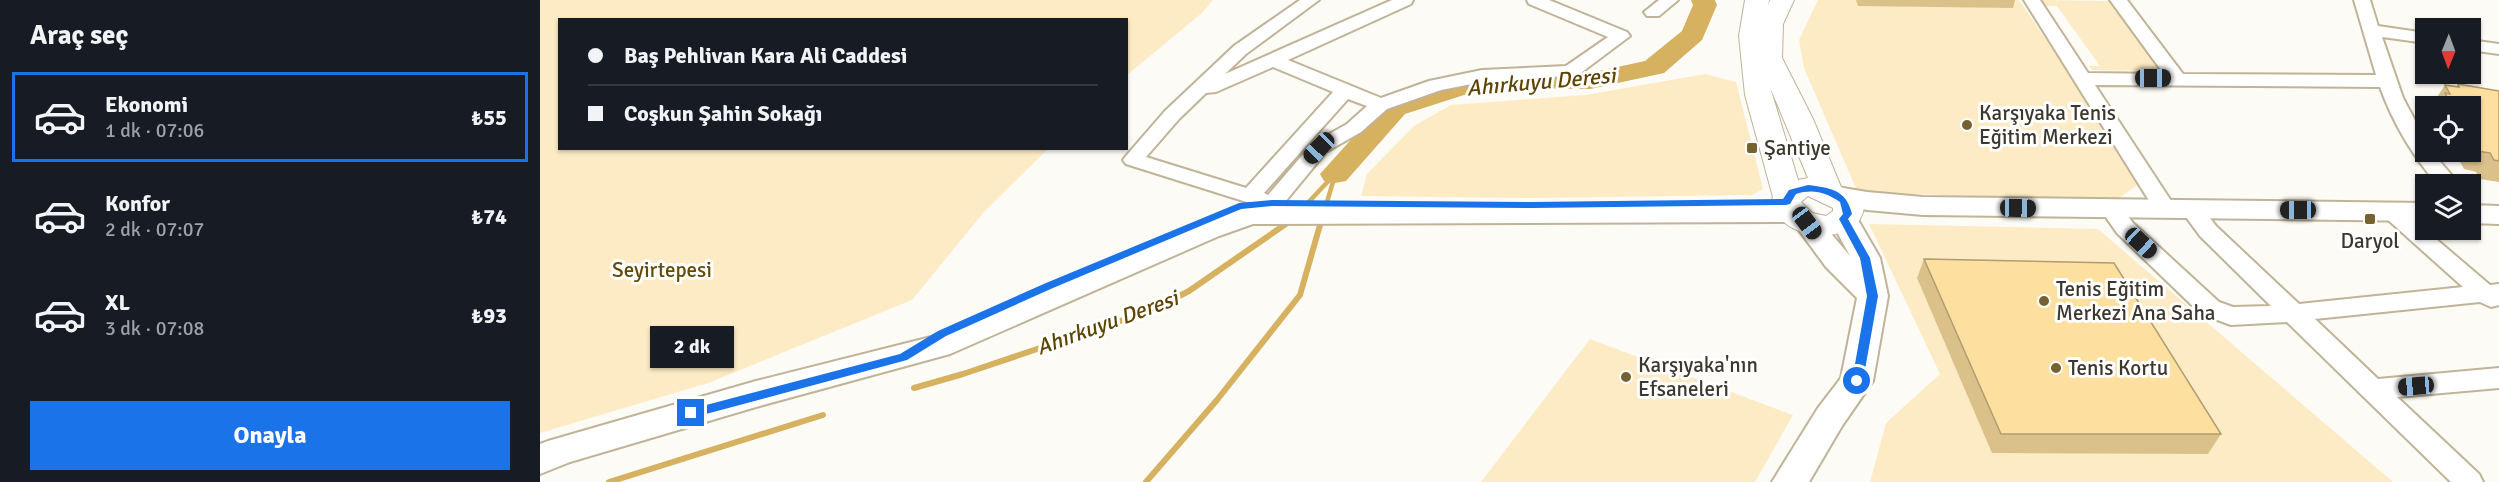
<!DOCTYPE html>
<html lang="tr">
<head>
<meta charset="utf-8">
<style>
  :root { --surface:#171b24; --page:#242831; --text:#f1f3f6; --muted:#9ea1a6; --line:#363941; --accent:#1a73e8 }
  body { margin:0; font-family:Signika,sans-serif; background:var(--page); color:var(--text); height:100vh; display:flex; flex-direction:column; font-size:22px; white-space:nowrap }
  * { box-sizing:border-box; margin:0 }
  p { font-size:20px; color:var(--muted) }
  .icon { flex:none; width:33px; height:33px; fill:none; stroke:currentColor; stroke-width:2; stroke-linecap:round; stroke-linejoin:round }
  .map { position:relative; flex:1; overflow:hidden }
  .sheet { display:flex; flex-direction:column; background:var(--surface); width:540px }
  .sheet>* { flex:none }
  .banner { position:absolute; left:18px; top:18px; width:570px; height:132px; border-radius:0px; box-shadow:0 2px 4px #0004; display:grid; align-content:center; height:132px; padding:0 30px; background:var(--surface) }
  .needle { width:39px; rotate:181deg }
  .buttons { position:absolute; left:1875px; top:18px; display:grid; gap:12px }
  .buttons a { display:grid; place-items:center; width:66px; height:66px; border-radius:0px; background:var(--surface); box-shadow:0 2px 4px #0004; font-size:30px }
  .end { position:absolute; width:27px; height:27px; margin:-14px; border:8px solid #1a73e8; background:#fff; box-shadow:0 0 0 3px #fff }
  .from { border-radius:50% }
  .bubble { position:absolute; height:42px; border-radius:0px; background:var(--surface); box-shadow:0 2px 4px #0004; font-size:20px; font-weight:700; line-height:42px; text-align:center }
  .car { position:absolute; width:18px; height:36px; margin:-18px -9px; border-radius:8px; box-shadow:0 0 4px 2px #0007; background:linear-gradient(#222 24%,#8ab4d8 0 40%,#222 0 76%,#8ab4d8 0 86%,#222 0) }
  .banner b { display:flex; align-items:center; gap:21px; height:57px; font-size:22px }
  .banner b+b { border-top:2px solid var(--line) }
  .banner i { width:15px; height:15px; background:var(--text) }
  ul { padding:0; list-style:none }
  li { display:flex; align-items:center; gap:18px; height:90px; margin:0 12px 9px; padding:0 18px; border:3px solid transparent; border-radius:0px }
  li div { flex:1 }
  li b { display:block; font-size:22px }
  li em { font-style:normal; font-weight:700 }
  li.selected { border-color:var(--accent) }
  li>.icon { width:54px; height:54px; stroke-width:1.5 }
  h2 { padding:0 30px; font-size:27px; line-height:72px }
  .cta { display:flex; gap:12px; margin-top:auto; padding:12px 30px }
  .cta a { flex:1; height:69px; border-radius:0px; background:var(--accent); color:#fff; font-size:24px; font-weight:700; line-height:69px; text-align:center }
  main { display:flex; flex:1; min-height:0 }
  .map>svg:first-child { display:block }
</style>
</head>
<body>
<main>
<section class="sheet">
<h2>Araç seç</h2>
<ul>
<li class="selected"><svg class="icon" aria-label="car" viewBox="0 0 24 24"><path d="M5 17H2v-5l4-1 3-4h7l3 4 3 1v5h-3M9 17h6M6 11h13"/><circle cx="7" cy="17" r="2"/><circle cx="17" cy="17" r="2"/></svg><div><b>Ekonomi</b><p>1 dk · 07:06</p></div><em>₺55</em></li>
<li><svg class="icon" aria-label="car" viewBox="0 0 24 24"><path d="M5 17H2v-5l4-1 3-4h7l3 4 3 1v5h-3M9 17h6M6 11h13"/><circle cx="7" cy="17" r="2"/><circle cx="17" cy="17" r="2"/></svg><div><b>Konfor</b><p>2 dk · 07:07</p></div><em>₺74</em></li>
<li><svg class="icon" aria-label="car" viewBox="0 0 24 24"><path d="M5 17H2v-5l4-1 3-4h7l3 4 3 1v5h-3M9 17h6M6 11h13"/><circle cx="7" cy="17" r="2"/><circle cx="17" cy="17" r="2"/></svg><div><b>XL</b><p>3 dk · 07:08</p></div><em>₺93</em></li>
</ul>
<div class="cta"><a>Onayla</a></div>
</section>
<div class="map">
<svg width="1959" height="482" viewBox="0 0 1959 482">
  <rect width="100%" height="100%" fill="#fdfbf5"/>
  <g fill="#fdebc5">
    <polygon points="0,0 673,0 662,13 587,75 586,20 20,20 20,148 508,149 444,212 372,300 168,383 0,433"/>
    <polygon points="1278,0 1479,0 1603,181 1578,199 1318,193 1264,68 1259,40"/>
    <polygon points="1501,0 1568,1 1624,71 1552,70 1549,66 1560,66 1517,6 1505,6"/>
    <polygon points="1165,74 1196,82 1223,189 1212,195 993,198 821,196 827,174 874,126 911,105 1046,95"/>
    <polygon points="1329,224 1558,229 1853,482 1330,482 1346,423 1400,374"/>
    <polygon points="1050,339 1253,415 1215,482 941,482"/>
  </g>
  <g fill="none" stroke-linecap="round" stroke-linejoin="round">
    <g stroke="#d6b160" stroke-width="4.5">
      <polyline points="763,208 795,174"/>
      <polyline points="785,209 795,175"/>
    </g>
    <g stroke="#d6b160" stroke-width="6">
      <polyline points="374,388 423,374 610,311 649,291 753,219"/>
      <polyline points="69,482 283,415"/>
      <polyline points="606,482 677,400 760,295 782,218"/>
    </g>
    <polygon fill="#d6b160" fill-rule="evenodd" points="1151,0 1175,0 1177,5 1162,40 1124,73 1050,89 984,88 924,95 865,114 806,181 795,183 784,181 780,174 845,102 920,79 984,72 1050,73 1105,61 1142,31 1153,5"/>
    <g stroke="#c0b398" stroke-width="4">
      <g id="minor">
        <path d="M 760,0 L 779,0 L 706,54 L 685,74 L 852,0 L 873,0 L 871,4 L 748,60 L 841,98 L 889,81 L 942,70 L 1026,66 L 1068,37 L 989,4 L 987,0 L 1009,0 L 1087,32 L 1090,36 L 1038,75 L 942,82 L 901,90 L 847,109 L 821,132 L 786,152 L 740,208 L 732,210 L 586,164 L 583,160 L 586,156 L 625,111 L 694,46 ZM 733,67 L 793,92 L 706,188 L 606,157 L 639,119 L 666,93 L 676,92 ZM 808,99 L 827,106 L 807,124 L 772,144 L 728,195 L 724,193 Z"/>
        <polygon points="1119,0 1138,0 1119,16 1107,16 1104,12"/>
        <path d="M 1484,0 L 1500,0 L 1548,73 L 1624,74 L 1570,0 L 1587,0 L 1643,74 L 1836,75 L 1814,0 L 1830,0 L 1838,26 L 1886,33 L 1886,43 L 1842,37 L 1863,98 L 1886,141 L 1886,152 L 1892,152 L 1919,184 L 1897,184 C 1872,155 1853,123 1840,87 L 1555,85 L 1637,210 L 1634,215 L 1626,217 L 1618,215 Z"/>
        <polygon points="1930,40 1959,44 1959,54 1930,50"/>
        <polygon points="1572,203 1580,205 1593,223 1679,302 1693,307 1731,306 1660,236 1641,210 1644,205 1652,203 1660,205 1676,226 1759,304 1923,287 1837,210 1840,205 1848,203 1856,205 1950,285 1959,284 1959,305 1951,307 1940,302 1775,319 1838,379 1959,368 1959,388 1857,397 1939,474 1943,482 1911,482 1747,322 1691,325 1661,314 1577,233 1561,210 1564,205"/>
      </g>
    </g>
    <g stroke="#c0b398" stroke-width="4">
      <g id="tertiary">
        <polygon points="1297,187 1327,192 1383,197 1886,203 1886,221 1383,215 1327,210 1287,201 1283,195 1287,189"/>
        <polygon points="742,204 1252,205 1262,208 1266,214 1277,217 1310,256 1290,219 1294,213 1304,210 1314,213 1340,258 1348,296 1333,381 1302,426 1269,482 1232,482 1278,408 1301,378 1317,298 1286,267 1253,222 713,224 679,236 410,354 216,407 30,462 0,474 0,444 8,441 216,381 391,337 659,224 710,206"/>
        <polygon points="1930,205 1959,206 1959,224 1930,223"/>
      </g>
    </g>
    <g stroke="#c0b398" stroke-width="2">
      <path id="secondary" d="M 1205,0 L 1229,0 L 1228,5 L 1230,0 L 1254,0 L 1243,24 L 1242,58 L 1273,119 L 1301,187 L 1316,195 L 1324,207 C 1320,242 1264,241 1244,222 C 1238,217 1234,209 1231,202 L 1233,197 L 1205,95 L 1199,36 ZM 1230,87 L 1268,178 L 1258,180 ZM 1268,196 L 1293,208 L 1293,211 L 1286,216 L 1272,213 L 1261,202 Z"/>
    </g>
    <use href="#minor" fill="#fff" fill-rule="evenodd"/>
    <use href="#tertiary" fill="#fff" fill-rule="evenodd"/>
    <use href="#secondary" fill="#fff" fill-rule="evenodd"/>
  </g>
  <g fill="#dac18a">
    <polygon points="1316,0 1475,0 1473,8 1318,6"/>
    <polygon points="1918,84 1959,91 1959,182 1940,179 1936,172 1924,169 1918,158 1914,157 1912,152 1930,152 1930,106 1895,106 1893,103 1905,85 1916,87"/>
    <polygon points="1384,259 1681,434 1668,454 1452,453 1377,278"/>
  </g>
  <g fill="#fde0a0" stroke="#b19d70" stroke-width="1.5">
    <polygon points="1918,84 1959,91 1959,161 1954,160 1950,153 1937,151 1930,139 1930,106 1908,106 1905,101 1909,101 1905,93 1910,94 1905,85 1919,87"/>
    <polygon points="1384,259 1574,263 1681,434 1461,434"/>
  </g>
  <path fill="#1a73e8" d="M 1268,185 C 1290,188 1306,189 1312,214 L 1308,219 L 1330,258 L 1338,296 L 1323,381 L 1317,385 L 1312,381 L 1327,296 L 1320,258 L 1299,219 L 1303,214 L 1300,202 C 1285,192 1273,189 1256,194 L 1250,204 L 1246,205 L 992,208 L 732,206 L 701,209 L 513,288 L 406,336 L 367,360 L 151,418 L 145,413 L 151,409 L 360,354 L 398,331 L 506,283 L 699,203 L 732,200 L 992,202 L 1243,199 L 1249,190 Z"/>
  <g fill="#766130" stroke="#fff" stroke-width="2">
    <circle cx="1427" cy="125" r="6"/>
    <rect x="1206" y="142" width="12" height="12" rx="3"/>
    <rect x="1824" y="213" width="12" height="12" rx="3"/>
    <circle cx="1504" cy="301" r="6"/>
    <circle cx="1516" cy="368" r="6"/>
    <circle cx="1086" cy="377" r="6"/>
  </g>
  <g text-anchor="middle" stroke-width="6" stroke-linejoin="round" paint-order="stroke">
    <g font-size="21" fill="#3d382d" stroke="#fff" text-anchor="start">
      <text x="1439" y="120">Karşıyaka Tenis<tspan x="1439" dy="24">Eğitim Merkezi</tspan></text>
      <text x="1224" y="155">Şantiye</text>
      <text x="1830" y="248" text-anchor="middle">Daryol</text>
      <text x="1516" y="296">Tenis Eğitim<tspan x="1516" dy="24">Merkezi Ana Saha</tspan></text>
      <text x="1098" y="372">Karşıyaka'nın<tspan x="1098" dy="24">Efsaneleri</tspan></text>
      <text x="1528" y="375">Tenis Kortu</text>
    </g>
    <g font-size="21" fill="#634a07" stroke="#fff">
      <text x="122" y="277">Seyirtepesi</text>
    </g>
    <g font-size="22" font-style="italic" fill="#5d4500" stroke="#fff">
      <text transform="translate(1001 81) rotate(-5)" y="8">Ahırkuyu Deresi</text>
      <text transform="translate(567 322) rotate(-20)" y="8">Ahırkuyu Deresi</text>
    </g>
  </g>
</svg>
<div class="buttons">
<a><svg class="needle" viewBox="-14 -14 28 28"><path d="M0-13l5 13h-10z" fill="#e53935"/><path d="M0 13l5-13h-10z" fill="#9ea1a6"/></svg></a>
<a><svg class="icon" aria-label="locate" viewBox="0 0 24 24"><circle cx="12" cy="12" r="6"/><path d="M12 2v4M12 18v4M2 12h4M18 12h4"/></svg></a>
<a><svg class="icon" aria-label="layers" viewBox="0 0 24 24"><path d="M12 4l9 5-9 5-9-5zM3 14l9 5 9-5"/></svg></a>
</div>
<i class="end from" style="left:1317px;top:381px"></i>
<i class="end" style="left:151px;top:413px"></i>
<div class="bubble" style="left:110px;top:326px;width:84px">2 dk</div>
<i class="car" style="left:1613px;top:78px;rotate:90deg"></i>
<i class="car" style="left:779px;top:148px;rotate:224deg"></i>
<i class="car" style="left:1478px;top:208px;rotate:91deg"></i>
<i class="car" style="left:1758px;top:210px;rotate:270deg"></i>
<i class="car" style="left:1267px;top:223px;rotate:143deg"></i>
<i class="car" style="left:1601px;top:243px;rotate:133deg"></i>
<i class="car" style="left:1876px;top:386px;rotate:265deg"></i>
<div class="banner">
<b><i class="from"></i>Baş Pehlivan Kara Ali Caddesi</b>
<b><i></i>Coşkun Şahin Sokağı</b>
</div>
</div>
</main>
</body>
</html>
